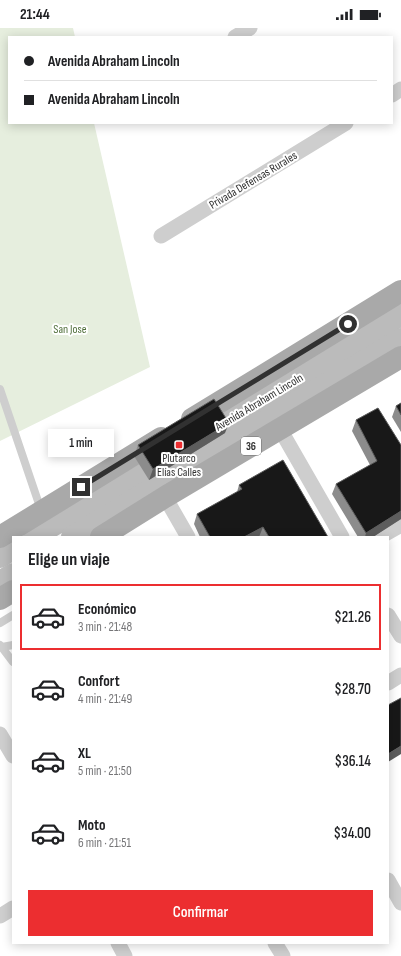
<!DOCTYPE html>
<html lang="es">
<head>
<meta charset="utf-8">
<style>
  :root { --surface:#fff; --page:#f2f2f2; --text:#202124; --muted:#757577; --line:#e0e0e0; --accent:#ec2e30 }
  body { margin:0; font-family:"Sofia Sans Condensed",sans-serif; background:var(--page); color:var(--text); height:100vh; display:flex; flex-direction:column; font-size:15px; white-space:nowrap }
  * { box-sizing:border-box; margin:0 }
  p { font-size:13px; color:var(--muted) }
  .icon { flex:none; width:22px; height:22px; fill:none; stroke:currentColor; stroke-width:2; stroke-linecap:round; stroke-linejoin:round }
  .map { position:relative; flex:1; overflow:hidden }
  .drawer { position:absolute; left:12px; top:508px; width:377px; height:408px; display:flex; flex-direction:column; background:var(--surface); border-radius:0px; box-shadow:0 2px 10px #0003 }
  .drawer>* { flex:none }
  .guide { position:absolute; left:8px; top:8px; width:385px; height:88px; border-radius:0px; box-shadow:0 2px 10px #0003; display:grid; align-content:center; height:88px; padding:0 16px; background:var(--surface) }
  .end { position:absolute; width:18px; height:18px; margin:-9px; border:5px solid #313131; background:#fff; box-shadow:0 0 0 2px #fff }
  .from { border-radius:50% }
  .bubble { position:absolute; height:28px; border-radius:0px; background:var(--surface); box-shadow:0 2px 10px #0003; font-size:13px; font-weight:600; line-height:28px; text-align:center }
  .guide b { display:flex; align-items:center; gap:14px; height:38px; font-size:15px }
  .guide b+b { border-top:1px solid var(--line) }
  .guide i { width:10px; height:10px; background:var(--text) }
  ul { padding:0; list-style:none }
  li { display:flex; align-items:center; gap:12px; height:66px; margin:0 8px 6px; padding:0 8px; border:2px solid transparent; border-radius:0px }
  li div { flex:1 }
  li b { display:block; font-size:15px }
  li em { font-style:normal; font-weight:600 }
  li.current { border-color:var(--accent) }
  li>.icon { width:36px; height:36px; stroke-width:1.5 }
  h2 { padding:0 16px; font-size:18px; line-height:48px }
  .button { display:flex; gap:8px; margin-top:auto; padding:8px 16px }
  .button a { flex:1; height:46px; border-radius:0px; background:var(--accent); color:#fff; font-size:16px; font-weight:600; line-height:46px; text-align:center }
  .status { display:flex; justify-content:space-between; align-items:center; height:28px; padding:0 20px; background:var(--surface); direction:ltr }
  .status svg { height:11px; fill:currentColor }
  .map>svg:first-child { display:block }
</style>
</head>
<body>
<div class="status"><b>21:44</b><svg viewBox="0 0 49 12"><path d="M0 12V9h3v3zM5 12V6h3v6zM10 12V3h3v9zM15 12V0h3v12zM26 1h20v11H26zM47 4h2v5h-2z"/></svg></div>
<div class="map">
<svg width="401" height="928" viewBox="0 0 401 928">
  <rect width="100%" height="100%" fill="#fff"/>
  <polygon fill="#e6eede" points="0,0 73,0 75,9 9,9 9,95 94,95 150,339 0,413"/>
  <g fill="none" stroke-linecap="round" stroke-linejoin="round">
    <g stroke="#cecece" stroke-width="8">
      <polyline points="0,361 41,482"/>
      <polyline points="0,595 13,587"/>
      <polyline points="0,617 13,634"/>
      <polyline points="2,619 13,617"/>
    </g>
    <g stroke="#cecece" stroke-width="15">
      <polyline points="235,9 250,0"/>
      <polyline points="392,67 401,61"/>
      <polyline points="161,208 346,95"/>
      <polyline points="280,401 342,509"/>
      <polyline points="165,469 188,509"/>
      <polyline points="380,509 401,497"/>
      <polyline points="388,587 401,608"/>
      <polyline points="388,655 401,647"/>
      <polyline points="0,706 13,728"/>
      <polyline points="388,852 401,875"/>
      <polyline points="0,888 13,880"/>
      <polyline points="118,915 125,928"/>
      <polyline points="275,915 283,928"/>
    </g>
    <g stroke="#bbb" stroke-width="22">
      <polyline points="202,408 401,287"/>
      <polyline points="34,509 169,427"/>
      <polyline points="72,509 401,311"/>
      <polyline points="0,529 13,521"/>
      <polyline points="0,554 13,546"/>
    </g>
    <g stroke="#a9a9a9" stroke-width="22">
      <polyline points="192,391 401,263"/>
      <polyline points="0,509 161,410"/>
      <polyline points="101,509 165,469 401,329"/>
      <polyline points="0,571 13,563"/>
    </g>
  </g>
  <g fill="#8c8c8c">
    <polygon points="401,375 401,404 392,389 396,378"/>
    <polygon points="378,380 401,491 373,509 358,509 332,466 336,456 370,437 352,403 356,392"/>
    <polygon points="225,405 149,452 134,428 138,417"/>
    <polygon points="239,457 328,509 200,509 194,496 197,486 237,464"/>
  </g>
  <g fill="#5d5d5d">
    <polygon points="229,395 225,405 149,452 153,441"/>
    <polygon points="401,483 401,491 373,509 365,509 366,505"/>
    <polygon points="263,499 259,509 244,509"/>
    <polygon points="401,718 401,726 388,734 388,726"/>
  </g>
  <g fill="#181818" stroke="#5d5d5d">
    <polygon points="214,371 229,395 153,441 138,417"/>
    <polygon points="401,375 401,387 396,378"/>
    <polygon points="378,380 401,417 401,483 366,505 336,456 377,433 356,392"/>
    <polygon points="283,432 328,509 269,509 263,499 244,509 210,509 197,486 242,461 239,457"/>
    <polygon points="401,670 401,718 388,726 388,677"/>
  </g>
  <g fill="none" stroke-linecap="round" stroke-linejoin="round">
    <polyline stroke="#313131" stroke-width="5" points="81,459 348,296"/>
  </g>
  <rect fill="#ec2e30" stroke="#fff" stroke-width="1.5" x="175" y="413" width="8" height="8" rx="2"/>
  <g text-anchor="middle" stroke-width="4" stroke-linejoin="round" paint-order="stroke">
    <rect fill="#fff" stroke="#6f6f6f" stroke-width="1" x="241" y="409" width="20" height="18" rx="3"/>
    <g font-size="11" font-weight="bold" fill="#313131">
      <text x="251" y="422">36</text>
    </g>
    <g font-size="12" fill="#313131" stroke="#fff">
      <text transform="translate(253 152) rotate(-31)" y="4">Privada Defensas Rurales</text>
      <text transform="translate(259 374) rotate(-31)" y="4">Avenida Abraham Lincoln</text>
    </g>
    <g font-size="12" fill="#506f3b" stroke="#fff">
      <text x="70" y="305">San Jose</text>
    </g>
    <g font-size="12" fill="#313131" stroke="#fff">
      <text x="179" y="434">Plutarco<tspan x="179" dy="14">Elías Calles</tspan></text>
    </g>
  </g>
</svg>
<i class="end from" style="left:348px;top:296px"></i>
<i class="end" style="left:81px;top:459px"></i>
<div class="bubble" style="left:48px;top:401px;width:66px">1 min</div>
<div class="guide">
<b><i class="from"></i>Avenida Abraham Lincoln</b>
<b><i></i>Avenida Abraham Lincoln</b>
</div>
<section class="drawer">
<h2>Elige un viaje</h2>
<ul>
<li class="current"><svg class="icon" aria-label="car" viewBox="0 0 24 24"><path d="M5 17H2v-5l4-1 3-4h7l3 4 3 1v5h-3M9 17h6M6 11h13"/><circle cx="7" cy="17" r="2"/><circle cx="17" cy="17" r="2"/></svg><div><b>Económico</b><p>3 min · 21:48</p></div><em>$21.26</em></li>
<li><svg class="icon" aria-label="car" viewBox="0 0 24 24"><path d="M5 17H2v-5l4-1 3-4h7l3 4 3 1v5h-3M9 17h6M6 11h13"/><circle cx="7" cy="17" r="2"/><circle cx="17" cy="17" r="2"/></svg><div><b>Confort</b><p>4 min · 21:49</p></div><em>$28.70</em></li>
<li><svg class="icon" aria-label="car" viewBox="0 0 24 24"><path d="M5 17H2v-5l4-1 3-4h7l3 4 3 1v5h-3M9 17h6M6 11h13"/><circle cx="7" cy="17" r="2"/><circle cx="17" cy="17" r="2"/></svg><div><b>XL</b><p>5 min · 21:50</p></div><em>$36.14</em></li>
<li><svg class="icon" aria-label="car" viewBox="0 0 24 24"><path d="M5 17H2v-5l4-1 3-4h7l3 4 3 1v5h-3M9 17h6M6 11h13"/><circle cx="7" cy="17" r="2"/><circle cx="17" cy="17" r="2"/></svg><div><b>Moto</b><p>6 min · 21:51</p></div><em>$34.00</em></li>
</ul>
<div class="button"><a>Confirmar</a></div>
</section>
</div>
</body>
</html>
